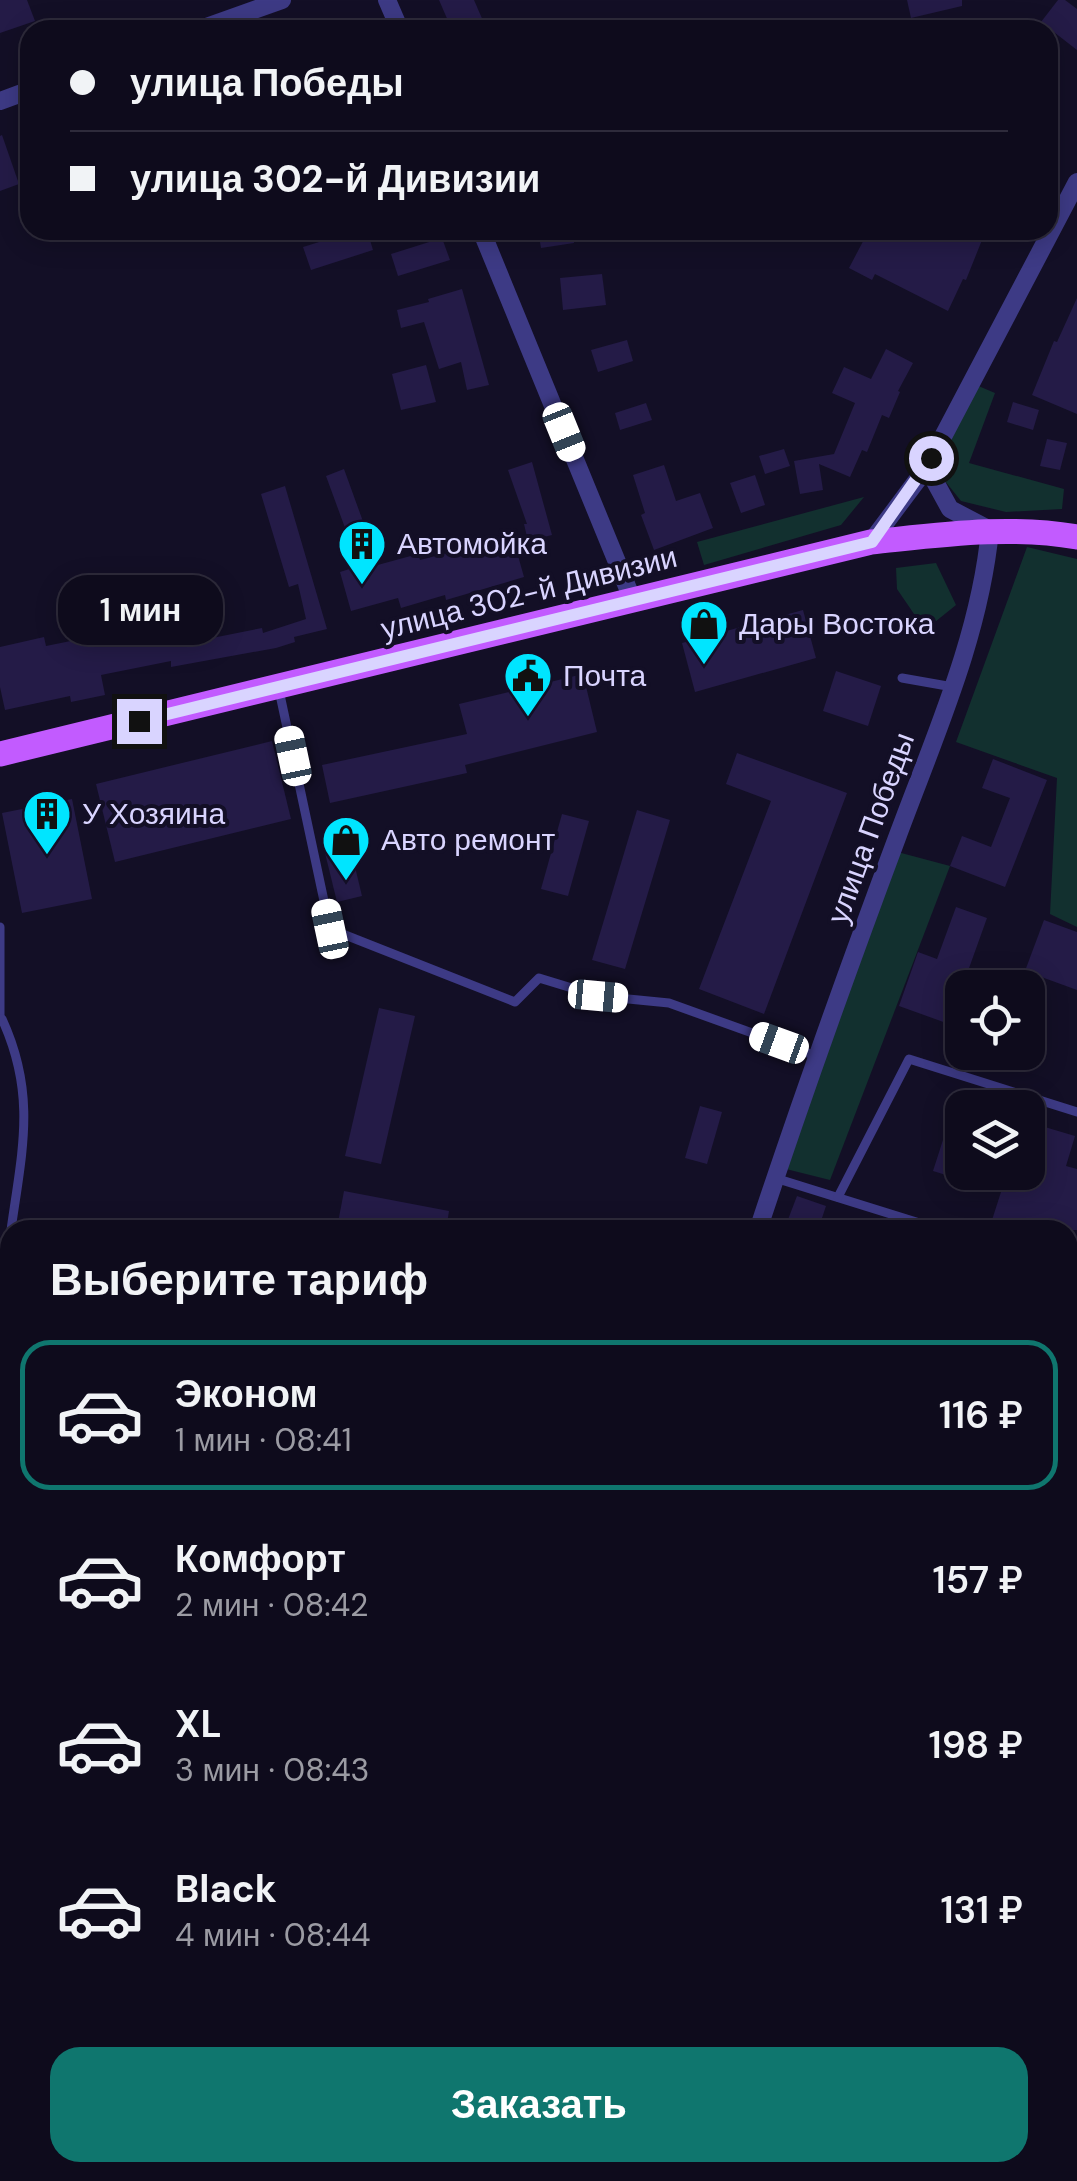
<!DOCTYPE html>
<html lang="ru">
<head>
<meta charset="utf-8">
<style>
  :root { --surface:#0e0b1c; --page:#1c1929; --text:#f1f3f6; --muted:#9b9ba3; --line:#2e2b3b; --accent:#0f766e }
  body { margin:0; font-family:"DM Sans",sans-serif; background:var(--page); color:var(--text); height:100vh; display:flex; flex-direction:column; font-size:38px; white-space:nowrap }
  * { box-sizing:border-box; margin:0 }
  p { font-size:32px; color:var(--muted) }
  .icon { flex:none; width:55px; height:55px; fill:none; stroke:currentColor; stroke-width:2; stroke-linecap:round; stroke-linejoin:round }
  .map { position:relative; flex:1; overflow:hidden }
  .panel { position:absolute; left:0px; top:1220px; width:1078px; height:962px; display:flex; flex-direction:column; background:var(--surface); border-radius:30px 30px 0 0; box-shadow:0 5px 25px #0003,0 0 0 2px var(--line) }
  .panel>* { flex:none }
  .banner { position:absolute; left:20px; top:20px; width:1038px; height:220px; border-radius:30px; box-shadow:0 5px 25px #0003,0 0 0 2px var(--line); display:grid; align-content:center; height:220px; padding:0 50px; background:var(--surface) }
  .buttons { position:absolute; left:945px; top:970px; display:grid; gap:20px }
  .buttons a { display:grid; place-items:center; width:100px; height:100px; border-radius:20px; background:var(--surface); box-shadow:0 5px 25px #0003,0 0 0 2px var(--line); font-size:50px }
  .end { position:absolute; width:45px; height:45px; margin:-22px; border:12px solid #d9d4ff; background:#111; box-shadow:0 0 0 5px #111 }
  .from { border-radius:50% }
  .bubble { position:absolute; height:70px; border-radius:30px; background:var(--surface); box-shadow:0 5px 25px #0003,0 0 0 2px var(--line); font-size:32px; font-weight:600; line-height:70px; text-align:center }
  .car { position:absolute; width:30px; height:60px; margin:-30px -15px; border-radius:12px; box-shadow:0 0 8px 2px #0007; background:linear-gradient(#fff 24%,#345 0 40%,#fff 0 76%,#345 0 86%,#fff 0) }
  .banner b { display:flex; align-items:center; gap:35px; height:95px; font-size:38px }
  .banner b+b { border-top:2px solid var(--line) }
  .banner i { width:25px; height:25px; background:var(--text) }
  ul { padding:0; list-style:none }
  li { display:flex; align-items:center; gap:30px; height:150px; margin:0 20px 15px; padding:0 30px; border:5px solid transparent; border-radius:30px }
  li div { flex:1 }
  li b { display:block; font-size:38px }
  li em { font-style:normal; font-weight:600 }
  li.current { border-color:var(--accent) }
  li>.icon { width:90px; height:90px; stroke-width:1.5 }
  h2 { padding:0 50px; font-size:45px; line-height:120px }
  .button { display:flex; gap:20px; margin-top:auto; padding:20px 50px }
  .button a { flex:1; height:115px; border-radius:30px; background:var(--accent); color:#fff; font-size:40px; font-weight:600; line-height:115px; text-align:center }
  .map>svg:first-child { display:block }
</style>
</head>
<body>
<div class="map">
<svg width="1077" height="2181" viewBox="0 0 1077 2181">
  <rect width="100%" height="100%" fill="#130f26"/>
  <g fill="#12302f">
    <polygon points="976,385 995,393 969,463 1064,489 1062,509 1006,512 961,501 945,481 947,446"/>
    <polygon points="864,497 841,525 704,565 697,542"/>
    <polygon points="1027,547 1077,559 1077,927 1050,914 1057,778 956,742"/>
    <polygon points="936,563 956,605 925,630 897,589 896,568"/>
    <polygon points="890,850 950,866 830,1180 786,1169"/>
  </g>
  <g fill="#241b47">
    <polygon points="0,0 27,0 35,21 0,33"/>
    <polygon points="439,0 474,0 487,30 452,30"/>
    <polygon points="907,0 962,0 962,6 911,18"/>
    <polygon points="1058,0 1065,0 1077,9 1077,50 1041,22"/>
    <polygon points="2,135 19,184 0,191 0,136"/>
    <polygon points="358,230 367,230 373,250 311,270 303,247"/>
    <polygon points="538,230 572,230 574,243 541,248"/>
    <polygon points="869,230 986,230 966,280 963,279 948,311 875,274 872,280 849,268"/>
    <polygon points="442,238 450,260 398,276 391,254"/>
    <polygon points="602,274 606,305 563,310 560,278"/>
    <polygon points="462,289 489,385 467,390 461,362 439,369 424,322 401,328 397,310 429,302 428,299"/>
    <polygon points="1077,298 1077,414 1032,395 1054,341 1057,342"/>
    <polygon points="627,340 633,361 598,372 591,350"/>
    <polygon points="886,349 913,363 898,391 900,392 889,418 882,415 867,452 862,450 850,477 819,464 823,490 800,494 794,461 834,454 855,403 832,393 844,367 871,379"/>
    <polygon points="426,365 436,402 401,410 392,374"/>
    <polygon points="1013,402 1039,410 1033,430 1007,422"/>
    <polygon points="646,403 652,420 620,430 615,413"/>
    <polygon points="1047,439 1067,443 1060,470 1040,466"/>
    <polygon points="784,449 790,466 765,474 759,456"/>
    <polygon points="532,462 552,535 528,541 524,524 527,524 508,470"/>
    <polygon points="664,465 676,501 700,493 713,528 654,550 641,515 645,513 633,475"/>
    <polygon points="344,469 369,538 374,566 418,554 420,560 470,547 473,556 515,545 524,577 446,600 445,595 401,608 398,598 351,611 340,572 359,566 326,476"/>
    <polygon points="755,475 765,505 741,513 730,483"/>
    <polygon points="285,486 327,629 294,637 295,642 276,648 171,667 171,661 101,675 105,695 71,702 70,696 5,710 0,687 0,647 44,637 46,646 105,634 100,610 126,605 132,633 165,627 163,614 197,608 202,640 262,628 263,633 306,619 298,584 289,587 261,494"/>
    <polygon points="803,610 816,658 695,692 682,643"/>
    <polygon points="836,671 881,686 868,726 823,711"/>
    <polygon points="583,674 597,732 465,765 467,773 330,803 322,765 467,734 459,704"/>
    <polygon points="272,741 291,819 115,862 96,784"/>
    <polygon points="737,753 847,793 764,1014 699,989 771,801 726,784"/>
    <polygon points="993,759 1047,780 1005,887 950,866 962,836 991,847 1010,798 982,788"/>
    <polygon points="72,799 92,899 22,913 2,813"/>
    <polygon points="637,810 670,820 625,969 592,960"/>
    <polygon points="562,814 589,821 568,896 541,889"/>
    <polygon points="350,846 362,896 337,902 325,853"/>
    <polygon points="956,907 987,918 949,1024 899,1006 918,952 937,959"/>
    <polygon points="1044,920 1077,932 1077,990 1025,971"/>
    <polygon points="379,1008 415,1016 381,1164 345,1156"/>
    <polygon points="959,1090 962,1090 962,1172 1028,1172 1028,1122 1075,1136 1066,1166 1077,1169 1077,1230 1023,1230 992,1220 1001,1192 933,1171"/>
    <polygon points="700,1106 722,1112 707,1164 685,1158"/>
    <polygon points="344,1191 449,1211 446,1230 337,1228"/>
    <polygon points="797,1196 826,1206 818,1230 784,1230"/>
  </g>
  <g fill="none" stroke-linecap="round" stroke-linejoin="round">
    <g stroke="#3d3a85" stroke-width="9">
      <polyline points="902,678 953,687"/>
      <polyline points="279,690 330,929 515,1002 539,978 598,996 669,1003 816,1056"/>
      <polyline points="0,927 0,1021"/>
      <path d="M 2,1019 C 37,1095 22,1151 11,1230"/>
      <polyline points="775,1178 942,1230"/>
      <polyline points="838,1197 909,1059 1077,1112"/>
      <polyline points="1068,1269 1077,1272"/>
      <polyline points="0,1305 10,1234"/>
    </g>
    <g stroke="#3d3a85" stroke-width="18">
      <polyline points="387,0 400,30"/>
      <polyline points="198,30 282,0"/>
      <polyline points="0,101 30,90"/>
      <polyline points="481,230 633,601"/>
      <polyline points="871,542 927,467 1077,182"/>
      <path d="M 758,1230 C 802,1097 849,966 898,835 C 935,735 980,636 990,530 L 950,509 L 927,467"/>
      <polyline points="1068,1418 1077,1421"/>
      <polyline points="1068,1645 1077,1627"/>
      <polyline points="0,1857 10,1859"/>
      <polyline points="0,2106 10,2087"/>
      <polyline points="773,2181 778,2172"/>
    </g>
    <path stroke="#c25bff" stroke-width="25" d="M 0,754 L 871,542 C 940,535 1008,525 1077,537"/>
  </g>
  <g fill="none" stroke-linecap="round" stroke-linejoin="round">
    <polyline stroke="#d9d4ff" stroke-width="12" points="139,721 872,542 931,458"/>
  </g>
  <defs>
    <g id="building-pin" transform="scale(2.5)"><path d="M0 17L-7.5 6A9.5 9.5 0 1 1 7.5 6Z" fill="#00e5ff" stroke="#130f26"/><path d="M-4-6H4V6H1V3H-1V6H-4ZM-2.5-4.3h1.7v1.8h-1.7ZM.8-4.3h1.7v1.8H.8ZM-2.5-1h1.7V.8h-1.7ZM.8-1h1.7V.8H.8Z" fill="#111"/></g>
    <g id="shop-pin" transform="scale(2.5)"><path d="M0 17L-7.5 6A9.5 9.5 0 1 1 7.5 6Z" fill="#00e5ff" stroke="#130f26"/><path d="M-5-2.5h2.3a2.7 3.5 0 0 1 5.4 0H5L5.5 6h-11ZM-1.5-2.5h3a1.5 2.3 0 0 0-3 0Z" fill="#111"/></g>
    <g id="civic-pin" transform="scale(2.5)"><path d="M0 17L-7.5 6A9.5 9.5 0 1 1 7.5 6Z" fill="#00e5ff" stroke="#130f26"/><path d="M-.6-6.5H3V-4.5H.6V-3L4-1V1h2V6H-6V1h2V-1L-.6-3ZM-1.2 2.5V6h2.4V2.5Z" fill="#111"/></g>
  </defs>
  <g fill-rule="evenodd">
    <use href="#building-pin" x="362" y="544"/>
    <use href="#shop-pin" x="704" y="624"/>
    <use href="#civic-pin" x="528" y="676"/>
    <use href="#building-pin" x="47" y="814"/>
    <use href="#shop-pin" x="346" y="840"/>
  </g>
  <g text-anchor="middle" stroke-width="8" stroke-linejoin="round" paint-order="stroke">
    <g font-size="30" fill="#d9d4ff" stroke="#130f26" text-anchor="start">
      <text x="397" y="554">Автомойка</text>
      <text x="739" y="634">Дары Востока</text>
      <text x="563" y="686">Почта</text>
      <text x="82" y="824">У Хозяина</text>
      <text x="381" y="850">Авто ремонт</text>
    </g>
    <g font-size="30" fill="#d9d4ff" stroke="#130f26">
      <text transform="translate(529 593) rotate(-14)" y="10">улица 302-й Дивизии</text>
      <text transform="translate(871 828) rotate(-70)" y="10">улица Победы</text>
    </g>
  </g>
</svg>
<div class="buttons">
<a><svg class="icon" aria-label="locate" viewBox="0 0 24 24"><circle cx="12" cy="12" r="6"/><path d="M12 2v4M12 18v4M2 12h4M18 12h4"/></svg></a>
<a><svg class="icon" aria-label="layers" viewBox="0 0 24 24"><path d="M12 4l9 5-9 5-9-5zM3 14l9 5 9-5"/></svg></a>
</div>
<i class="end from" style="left:931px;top:458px"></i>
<i class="end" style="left:139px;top:721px"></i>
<div class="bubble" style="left:58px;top:575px;width:165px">1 мин</div>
<i class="car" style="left:564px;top:432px;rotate:158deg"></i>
<i class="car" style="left:293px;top:756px;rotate:348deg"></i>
<i class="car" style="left:330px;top:929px;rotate:348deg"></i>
<i class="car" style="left:598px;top:996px;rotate:95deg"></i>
<i class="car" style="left:779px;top:1043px;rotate:290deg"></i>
<div class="banner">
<b><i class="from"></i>улица Победы</b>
<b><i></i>улица 302-й Дивизии</b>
</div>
<section class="panel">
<h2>Выберите тариф</h2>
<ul>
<li class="current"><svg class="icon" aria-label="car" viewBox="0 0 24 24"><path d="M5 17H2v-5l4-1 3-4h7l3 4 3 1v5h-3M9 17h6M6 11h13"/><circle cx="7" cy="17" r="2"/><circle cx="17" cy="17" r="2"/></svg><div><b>Эконом</b><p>1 мин · 08:41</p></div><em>116 ₽</em></li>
<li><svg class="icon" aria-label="car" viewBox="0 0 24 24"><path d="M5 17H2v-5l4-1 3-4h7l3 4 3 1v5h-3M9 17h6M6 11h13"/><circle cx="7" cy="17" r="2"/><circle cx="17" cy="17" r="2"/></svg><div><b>Комфорт</b><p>2 мин · 08:42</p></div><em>157 ₽</em></li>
<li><svg class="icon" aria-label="car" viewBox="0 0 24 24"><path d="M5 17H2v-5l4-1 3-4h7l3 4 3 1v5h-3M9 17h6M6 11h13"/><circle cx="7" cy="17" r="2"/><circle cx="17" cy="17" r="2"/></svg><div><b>XL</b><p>3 мин · 08:43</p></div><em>198 ₽</em></li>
<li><svg class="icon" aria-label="car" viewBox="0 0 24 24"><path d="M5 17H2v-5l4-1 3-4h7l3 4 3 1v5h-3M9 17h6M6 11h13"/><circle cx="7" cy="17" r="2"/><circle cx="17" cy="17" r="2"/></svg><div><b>Black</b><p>4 мин · 08:44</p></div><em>131 ₽</em></li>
</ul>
<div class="button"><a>Заказать</a></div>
</section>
</div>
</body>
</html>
